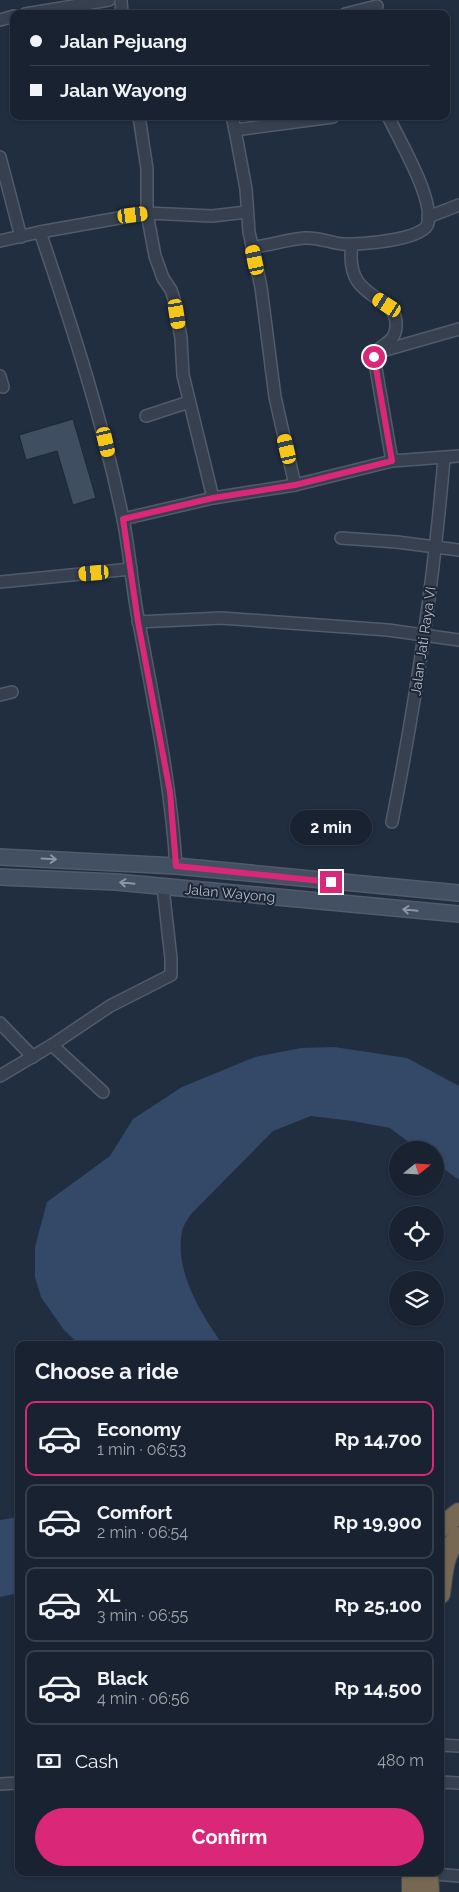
<!DOCTYPE html>
<html lang="en">
<head>
<meta charset="utf-8">
<style>
  :root { --surface:#192230; --page:#222a38; --text:#f1f3f6; --muted:#9fa4ab; --line:#373f4c; --accent:#db2777 }
  body { margin:0; font-family:Raleway,sans-serif; background:var(--page); color:var(--text); height:100vh; display:flex; flex-direction:column; font-size:19px; white-space:nowrap }
  * { box-sizing:border-box; margin:0 }
  p { font-size:16px; color:var(--muted) }
  .icon { flex:none; width:28px; height:28px; fill:none; stroke:currentColor; stroke-width:2; stroke-linecap:round; stroke-linejoin:round }
  .map { position:relative; flex:1; overflow:hidden }
  .details { position:absolute; left:15px; top:1341px; width:429px; height:535px; display:flex; flex-direction:column; background:var(--surface); border-radius:10px; box-shadow:0 1px 4px #0004,0 0 0 1px var(--line) }
  .details>* { flex:none }
  .guide { position:absolute; left:10px; top:10px; width:440px; height:110px; border-radius:10px; box-shadow:0 1px 4px #0004,0 0 0 1px var(--line); display:grid; align-content:center; height:110px; padding:0 20px; background:var(--surface) }
  .needle { width:32px; rotate:72deg }
  .buttons { position:absolute; left:389px; top:1141px; display:grid; gap:10px }
  .buttons a { display:grid; place-items:center; width:55px; height:55px; border-radius:50%; background:var(--surface); box-shadow:0 1px 4px #0004,0 0 0 1px var(--line); font-size:25px }
  .end { position:absolute; width:22px; height:22px; margin:-11px; border:6px solid #db2777; background:#fff; box-shadow:0 0 0 2px #fff }
  .from { border-radius:50% }
  .bubble { position:absolute; height:35px; border-radius:18px; background:var(--surface); box-shadow:0 1px 4px #0004,0 0 0 1px var(--line); font-size:16px; font-weight:700; line-height:35px; text-align:center }
  .car { position:absolute; width:15px; height:30px; margin:-15px -8px; border-radius:6px; box-shadow:0 0 4px 1px #0007; background:linear-gradient(#f5c518 24%,#345 0 40%,#f5c518 0 76%,#345 0 86%,#f5c518 0) }
  .guide b { display:flex; align-items:center; gap:18px; height:48px; font-size:19px }
  .guide b+b { border-top:1px solid var(--line) }
  .guide i { width:12px; height:12px; background:var(--text) }
  ul { padding:0; list-style:none }
  li { display:flex; align-items:center; gap:15px; height:75px; margin:0 10px 8px; padding:0 10px; border:2px solid var(--line); border-radius:10px }
  li div { flex:1 }
  li b { display:block; font-size:19px }
  li em { font-style:normal; font-weight:700 }
  li.on { border-color:var(--accent) }
  li>.icon { width:45px; height:45px; stroke-width:1.5 }
  h2 { padding:0 20px; font-size:22px; line-height:60px }
  .pay { display:flex; align-items:center; gap:12px; height:55px; padding:0 20px; font-size:19px }
  .pay p { margin-inline-start:auto }
  .button { display:flex; gap:10px; margin-top:auto; padding:10px 20px }
  .button a { flex:1; height:58px; border-radius:30px; background:var(--accent); color:#fff; font-size:20px; font-weight:700; line-height:58px; text-align:center }
  .map>svg:first-child { display:block }
</style>
</head>
<body>
<div class="map">
<svg width="459" height="1892" viewBox="0 0 459 1892">
  <rect width="100%" height="100%" fill="#212e40"/>
  <g fill="#344968">
    <path d="M 334,1047 L 407,1058 L 459,1086 L 459,1180 L 435,1162 L 435,1150 L 419,1150 L 390,1128 L 353,1121 L 311,1116 L 273,1131 L 191,1214 C 188,1219 183,1226 182,1231 C 174,1271 201,1314 223,1345 L 80,1345 L 64,1330 L 41,1297 L 35,1277 L 35,1247 L 47,1202 L 110,1156 L 133,1119 L 182,1087 L 255,1057 L 301,1048 Z"/>
    <polygon points="19,1517 19,1593 0,1597 0,1520"/>
  </g>
  <polygon fill="#404e62" stroke="#1d2736" points="73,419 96,498 73,505 57,451 26,460 19,435"/>
  <g fill="none" stroke-linecap="round" stroke-linejoin="round">
    <g stroke="#515b6a" stroke-width="14">
      <g id="street">
        <polyline points="121,0 122,14"/>
        <polyline points="25,14 109,0"/>
        <polyline points="345,14 377,6"/>
        <polyline points="0,20 14,16"/>
        <polyline points="139,116 147,169 147,213 155,256 163,278 171,290 174,299 181,338 183,375 213,498"/>
        <polyline points="232,116 235,130"/>
        <polyline points="0,157 21,237"/>
        <polyline points="428,217 459,205"/>
        <polyline points="40,232 147,213 212,216 247,212"/>
        <path d="M 0,241 L 40,232 C 72,326 103,421 123,519 C 130,553 132,589 139,623 C 154,704 171,784 176,866"/>
        <path d="M 352,244 C 343,305 399,291 396,327 C 395,345 377,344 374,357 L 392,461"/>
        <path d="M 252,247 C 270,246 287,239 305,238 C 319,237 330,243 343,244 C 359,245 425,240 428,223 C 434,198 399,140 388,116"/>
        <polyline points="382,351 459,329"/>
        <polyline points="0,376 3,387"/>
        <polyline points="146,416 189,402"/>
        <polyline points="295,485 275,397 261,287 249,232 246,189 235,130 333,117"/>
        <polyline points="123,519 213,498 295,485 392,461 459,456"/>
        <polyline points="341,538 397,542 459,550"/>
        <polyline points="0,582 131,569"/>
        <polyline points="138,622 221,618 388,630 459,640"/>
        <polyline points="0,695 12,692"/>
        <path d="M 392,822 C 416,701 434,580 444,458"/>
        <polyline points="0,1023 33,1057"/>
        <polyline points="52,1045 103,1092"/>
        <polyline points="0,1076 52,1045 110,1006 171,975 171,959 163,887"/>
        <polyline points="440,1745 459,1746"/>
        <polyline points="440,1782 459,1783"/>
        <polyline points="0,1784 19,1783"/>
        <polyline points="423,1873 459,1876"/>
      </g>
    </g>
    <g stroke="#515b6a" stroke-width="18">
      <g id="secondary">
        <polyline points="0,857 176,866 459,893"/>
        <polyline points="0,877 116,882 459,914"/>
      </g>
    </g>
    <g stroke="#3e4857" stroke-width="22">
      <g id="highway">
        <polyline points="440,1528 459,1513"/>
        <path d="M 440,1594 C 443,1573 443,1552 459,1537"/>
        <polyline points="412,1872 412,1892"/>
        <polyline points="428,1872 429,1892"/>
      </g>
    </g>
    <use href="#street" stroke="#36404f" stroke-width="11"/>
    <use href="#secondary" stroke="#434f63" stroke-width="15"/>
    <use href="#highway" stroke="#766852" stroke-width="20"/>
  </g>
  <defs><path id="oneway-shaft" d="M-6 0H5M1.5-3L5.5 0L1.5 3" fill="none" stroke-width="1.6" stroke-linecap="round" stroke-linejoin="round" transform="scale(1.25)"/></defs>
  <g stroke="#8b95a6">
    <use href="#oneway-shaft" transform="translate(49 859) rotate(3)"/>
    <use href="#oneway-shaft" transform="translate(127 883) rotate(-174)"/>
    <use href="#oneway-shaft" transform="translate(410 910) rotate(-174)"/>
  </g>
  <g fill="none" stroke-linecap="round" stroke-linejoin="round">
    <polyline stroke="#db2777" stroke-width="6" points="331,882 176,866 170,792 138,622 123,519 213,498 295,485 392,461 374,357"/>
  </g>
  <g text-anchor="middle" stroke-width="4" stroke-linejoin="round" paint-order="stroke">
    <g font-size="14" fill="#b2bbca" stroke="#1b2534">
      <text transform="translate(423 641) rotate(-82)" y="5">Jalan Jati Raya VI</text>
      <text transform="translate(230 893) rotate(5)" y="5">Jalan Wayong</text>
    </g>
  </g>
</svg>
<div class="buttons">
<a><svg class="needle" viewBox="-14 -14 28 28"><path d="M0-13l5 13h-10z" fill="#e53935"/><path d="M0 13l5-13h-10z" fill="#9fa4ab"/></svg></a>
<a><svg class="icon" aria-label="locate" viewBox="0 0 24 24"><circle cx="12" cy="12" r="6"/><path d="M12 2v4M12 18v4M2 12h4M18 12h4"/></svg></a>
<a><svg class="icon" aria-label="layers" viewBox="0 0 24 24"><path d="M12 4l9 5-9 5-9-5zM3 14l9 5 9-5"/></svg></a>
</div>
<i class="end from" style="left:374px;top:357px"></i>
<i class="end" style="left:331px;top:882px"></i>
<div class="bubble" style="left:290px;top:810px;width:82px">2 min</div>
<i class="car" style="left:133px;top:215px;rotate:83deg"></i>
<i class="car" style="left:255px;top:260px;rotate:348deg"></i>
<i class="car" style="left:387px;top:305px;rotate:303deg"></i>
<i class="car" style="left:177px;top:314px;rotate:171deg"></i>
<i class="car" style="left:106px;top:442px;rotate:167deg"></i>
<i class="car" style="left:287px;top:449px;rotate:347deg"></i>
<i class="car" style="left:94px;top:573px;rotate:265deg"></i>
<div class="guide">
<b><i class="from"></i>Jalan Pejuang</b>
<b><i></i>Jalan Wayong</b>
</div>
<section class="details">
<h2>Choose a ride</h2>
<ul>
<li class="on"><svg class="icon" aria-label="car" viewBox="0 0 24 24"><path d="M5 17H2v-5l4-1 3-4h7l3 4 3 1v5h-3M9 17h6M6 11h13"/><circle cx="7" cy="17" r="2"/><circle cx="17" cy="17" r="2"/></svg><div><b>Economy</b><p>1 min · 06:53</p></div><em>Rp 14,700</em></li>
<li><svg class="icon" aria-label="car" viewBox="0 0 24 24"><path d="M5 17H2v-5l4-1 3-4h7l3 4 3 1v5h-3M9 17h6M6 11h13"/><circle cx="7" cy="17" r="2"/><circle cx="17" cy="17" r="2"/></svg><div><b>Comfort</b><p>2 min · 06:54</p></div><em>Rp 19,900</em></li>
<li><svg class="icon" aria-label="car" viewBox="0 0 24 24"><path d="M5 17H2v-5l4-1 3-4h7l3 4 3 1v5h-3M9 17h6M6 11h13"/><circle cx="7" cy="17" r="2"/><circle cx="17" cy="17" r="2"/></svg><div><b>XL</b><p>3 min · 06:55</p></div><em>Rp 25,100</em></li>
<li><svg class="icon" aria-label="car" viewBox="0 0 24 24"><path d="M5 17H2v-5l4-1 3-4h7l3 4 3 1v5h-3M9 17h6M6 11h13"/><circle cx="7" cy="17" r="2"/><circle cx="17" cy="17" r="2"/></svg><div><b>Black</b><p>4 min · 06:56</p></div><em>Rp 14,500</em></li>
</ul>
<div class="pay"><svg class="icon" aria-label="cash" viewBox="0 0 24 24"><path d="M3 7h18v10H3z"/><circle cx="12" cy="12" r="2"/></svg>Cash<p>480 m</p></div>
<div class="button"><a>Confirm</a></div>
</section>
</div>
</body>
</html>
